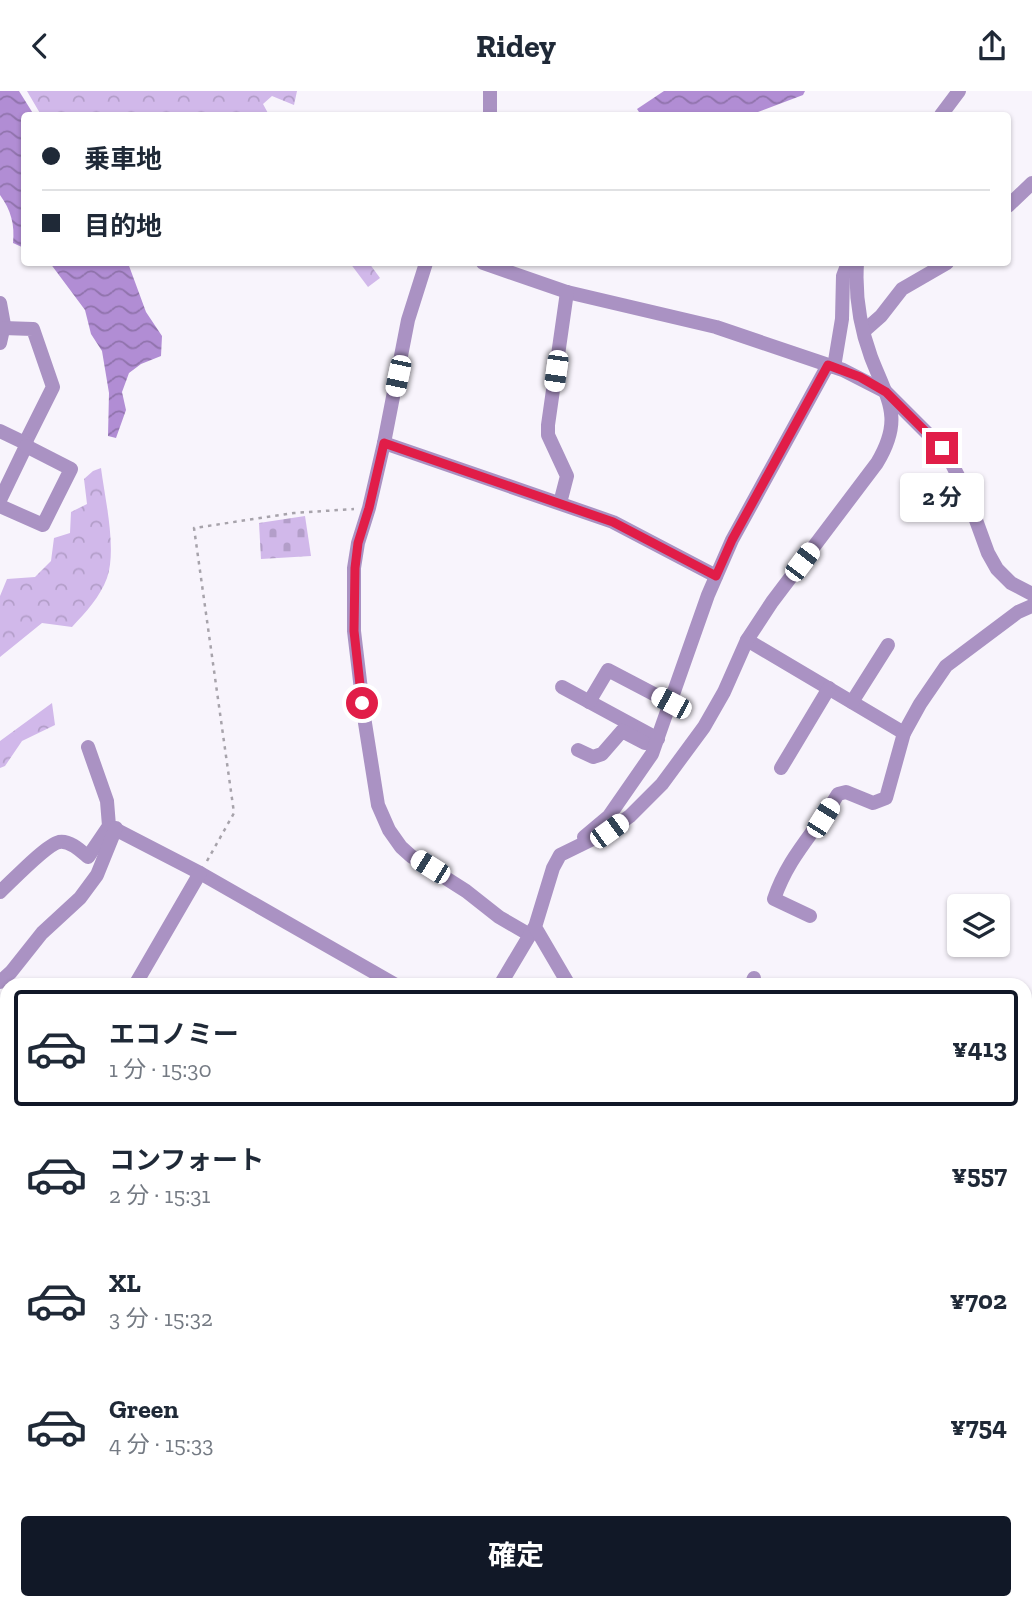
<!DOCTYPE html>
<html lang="ja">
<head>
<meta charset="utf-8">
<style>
  :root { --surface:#fff; --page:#f6f6f7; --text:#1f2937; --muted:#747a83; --line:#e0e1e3; --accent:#111827 }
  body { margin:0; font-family:"Zilla Slab","Noto Sans JP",serif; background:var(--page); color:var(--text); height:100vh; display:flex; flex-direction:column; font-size:26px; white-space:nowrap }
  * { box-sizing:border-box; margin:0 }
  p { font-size:23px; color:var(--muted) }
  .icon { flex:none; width:38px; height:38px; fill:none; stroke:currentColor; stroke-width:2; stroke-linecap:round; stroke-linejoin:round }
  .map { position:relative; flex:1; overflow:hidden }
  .sheet { position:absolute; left:0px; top:887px; width:1032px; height:632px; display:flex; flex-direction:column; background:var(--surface); border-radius:21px 21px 0 0; box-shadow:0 2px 5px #0004 }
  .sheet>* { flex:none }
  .hud { position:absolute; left:21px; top:21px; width:990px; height:154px; border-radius:7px; box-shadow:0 2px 5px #0004; display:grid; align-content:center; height:154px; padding:0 21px; background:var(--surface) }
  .controls { position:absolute; left:947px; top:803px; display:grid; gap:14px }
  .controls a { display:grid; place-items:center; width:63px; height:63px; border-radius:7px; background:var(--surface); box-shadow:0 2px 5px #0004; font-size:35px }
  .end { position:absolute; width:32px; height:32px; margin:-16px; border:9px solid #e11d48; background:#fff; box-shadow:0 0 0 4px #fff }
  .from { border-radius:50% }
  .bubble { position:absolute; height:49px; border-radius:7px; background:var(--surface); box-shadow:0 2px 5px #0004; font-size:23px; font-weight:700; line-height:49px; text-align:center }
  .car { position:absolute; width:21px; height:42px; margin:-21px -10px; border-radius:9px; box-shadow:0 0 5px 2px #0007; background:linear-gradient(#fff 24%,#345 0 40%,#fff 0 76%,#345 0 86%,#fff 0) }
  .hud b { display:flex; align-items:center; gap:24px; height:66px; font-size:26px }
  .hud b+b { border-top:2px solid var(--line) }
  .hud i { width:18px; height:18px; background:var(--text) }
  ul { padding:12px 0 0; list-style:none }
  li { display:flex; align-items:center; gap:21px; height:116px; margin:0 14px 10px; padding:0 7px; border:4px solid transparent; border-radius:7px }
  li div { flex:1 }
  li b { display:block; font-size:26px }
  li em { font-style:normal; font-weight:700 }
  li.selected { border-color:var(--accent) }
  li>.icon { width:63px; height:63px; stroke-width:1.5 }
  .action { display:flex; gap:14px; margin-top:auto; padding:14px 21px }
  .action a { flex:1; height:80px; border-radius:7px; background:var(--accent); color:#fff; font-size:28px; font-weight:700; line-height:80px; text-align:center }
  header { display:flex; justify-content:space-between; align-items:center; height:91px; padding:0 21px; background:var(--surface); font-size:32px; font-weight:700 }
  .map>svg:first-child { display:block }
</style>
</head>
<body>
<header><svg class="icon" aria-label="back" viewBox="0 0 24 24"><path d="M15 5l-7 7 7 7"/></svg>Ridey<svg class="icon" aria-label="share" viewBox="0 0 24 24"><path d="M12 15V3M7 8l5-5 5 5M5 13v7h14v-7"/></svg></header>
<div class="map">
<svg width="1032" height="1518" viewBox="0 0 1032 1518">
  <defs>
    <pattern id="forest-crowns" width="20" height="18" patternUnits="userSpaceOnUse" patternTransform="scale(1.75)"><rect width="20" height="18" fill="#d1b8ea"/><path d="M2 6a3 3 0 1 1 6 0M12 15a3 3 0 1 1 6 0" fill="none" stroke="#b39ec9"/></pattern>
    <pattern id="cemetery-stones" width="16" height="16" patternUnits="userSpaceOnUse" patternTransform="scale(1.75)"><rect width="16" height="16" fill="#d1b8ea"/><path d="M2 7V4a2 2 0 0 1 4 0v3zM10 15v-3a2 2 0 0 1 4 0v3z" fill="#b39ec9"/></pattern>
    <pattern id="water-waves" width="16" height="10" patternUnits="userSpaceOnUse" patternTransform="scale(1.75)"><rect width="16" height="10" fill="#b18dd4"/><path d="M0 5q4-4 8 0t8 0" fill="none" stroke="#9073ac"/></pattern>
  </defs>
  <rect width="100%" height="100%" fill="#f8f4fc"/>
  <g fill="url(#forest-crowns)">
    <polygon points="27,0 297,0 294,14 272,5 263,13 269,24 41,24"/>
    <polygon points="350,172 369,172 380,187 368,196"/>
    <path d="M 101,377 C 105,408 117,458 107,487 C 100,506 86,521 72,536 L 42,532 L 0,566 L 0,505 L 7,488 L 35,486 L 51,470 L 54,447 L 70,442 L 71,421 L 87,413 L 84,388 L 93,380 Z"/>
    <polygon points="52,612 55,634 22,650 5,675 0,677 0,650"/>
  </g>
  <polygon fill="url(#cemetery-stones)" points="305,425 311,465 261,468 259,432"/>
  <g fill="url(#water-waves)">
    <path d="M 0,0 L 19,0 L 34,24 L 24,24 L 24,157 L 13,152 C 15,134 11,119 0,104 Z"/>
    <polygon points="664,0 805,0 803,4 750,24 641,24 637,18"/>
    <polygon points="50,172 128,172 146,221 162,245 161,265 141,273 129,282 122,301 126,319 116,347 108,345 109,302 102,260 91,243 85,219"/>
    <polygon points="855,1512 959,1512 962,1518 849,1518"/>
  </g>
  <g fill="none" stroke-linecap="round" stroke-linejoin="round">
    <polyline stroke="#a7a3ab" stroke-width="2.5" stroke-dasharray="3.5 5" stroke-linecap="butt" points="207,770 234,722 194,437 294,422 354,418"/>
    <g stroke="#aa92c3" stroke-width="14">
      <polyline points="490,24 490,0"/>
      <polyline points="941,24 959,0"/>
      <polyline points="1008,115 1032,92"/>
      <polyline points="426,172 408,229 384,352 369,417 358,452 354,477 354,540 365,632 378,714 389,739 401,756 411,765 466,800 499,826 530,844"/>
      <polyline points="483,172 567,201 716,236 843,279 886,301 942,357 951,371 965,399 988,462 997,478 1011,492 1032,503"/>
      <polyline points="0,212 4,234 0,252"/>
      <polyline points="3,237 33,238 53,296 25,352"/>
      <polyline points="864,240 881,225 902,198 947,172"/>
      <polyline points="834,276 842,228 843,185 848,172"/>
      <polyline points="0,340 27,353 0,409"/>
      <polyline points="384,352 613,431 716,485"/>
      <polyline points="560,412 567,385 548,344 548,334 567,201"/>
      <polyline points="0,415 43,434 71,378 26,355"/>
      <polyline points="747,549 904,642"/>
      <polyline points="562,596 658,648"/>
      <polyline points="589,611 608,579 671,612"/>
      <polyline points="852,611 888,554"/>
      <polyline points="578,659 593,666 602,663 622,640 645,652"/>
      <polyline points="781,677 829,597"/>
      <polyline points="109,735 200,782 396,894"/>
      <polyline points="584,746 609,725 652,663 708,504 732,449 828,274"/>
      <path d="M 0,801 C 12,790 46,754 59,751 C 70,749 81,760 88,766 L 109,735 L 107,710 L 88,656"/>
      <path d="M 810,825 L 774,808 C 789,764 815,742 838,703 L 846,701 L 873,712 L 886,707 L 904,642 L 920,613 L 946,575 L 1018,521 L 1032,515"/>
      <polyline points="0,891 11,881 42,842 80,807 97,784 116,737"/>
      <polyline points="135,894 200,782"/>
      <polyline points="500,894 534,837"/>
      <path d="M 569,894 L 535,836 L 553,777 L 560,764 L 609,740 L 630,725 L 662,693 L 704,636 L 724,601 L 747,549 L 772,511 L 877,372 C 904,327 888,310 871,266 C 860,236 855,203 857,172"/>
      <polyline points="751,894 754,887"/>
      <polyline points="1026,946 1032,948"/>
      <polyline points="0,1128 7,1116"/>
      <polyline points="0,1152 7,1154"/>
      <polyline points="1026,1194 1032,1187"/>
      <polyline points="0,1311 7,1311"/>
      <polyline points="0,1498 7,1497"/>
      <polyline points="185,1512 202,1518"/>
      <polyline points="971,1512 975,1518"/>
      <polyline points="337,1518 341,1512"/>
      <polyline points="597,1518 605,1512"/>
      <polyline points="824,1518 830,1512"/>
    </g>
    <g stroke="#6c3c94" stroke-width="18">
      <polyline points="1026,1402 1032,1400"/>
      <polyline points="229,1518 240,1512"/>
    </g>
  </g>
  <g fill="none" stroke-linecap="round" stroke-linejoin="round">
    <polyline stroke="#e11d48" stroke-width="9" points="362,612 354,540 355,477 358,452 369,417 384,352 613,431 716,485 732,449 828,274 860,286 886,301 942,357"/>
  </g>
</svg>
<div class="controls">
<a><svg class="icon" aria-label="layers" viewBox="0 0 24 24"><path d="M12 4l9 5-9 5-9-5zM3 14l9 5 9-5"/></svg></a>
</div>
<i class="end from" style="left:362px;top:612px"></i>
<i class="end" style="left:942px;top:357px"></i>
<div class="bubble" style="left:900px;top:382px;width:84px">2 分</div>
<i class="car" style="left:556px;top:280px;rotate:188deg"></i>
<i class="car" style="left:398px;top:285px;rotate:192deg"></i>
<i class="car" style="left:802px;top:471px;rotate:37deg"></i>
<i class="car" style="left:671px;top:612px;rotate:298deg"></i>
<i class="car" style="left:823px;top:727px;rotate:32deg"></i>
<i class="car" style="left:609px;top:740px;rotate:54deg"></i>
<i class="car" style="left:430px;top:776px;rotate:302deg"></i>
<div class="hud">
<b><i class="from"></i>乗車地</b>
<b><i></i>目的地</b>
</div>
<section class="sheet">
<ul>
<li class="selected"><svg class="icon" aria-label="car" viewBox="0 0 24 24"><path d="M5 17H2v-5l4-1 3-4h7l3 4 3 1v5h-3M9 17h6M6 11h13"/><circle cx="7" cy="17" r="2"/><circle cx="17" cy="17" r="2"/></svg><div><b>エコノミー</b><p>1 分 · 15:30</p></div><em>¥413</em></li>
<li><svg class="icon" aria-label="car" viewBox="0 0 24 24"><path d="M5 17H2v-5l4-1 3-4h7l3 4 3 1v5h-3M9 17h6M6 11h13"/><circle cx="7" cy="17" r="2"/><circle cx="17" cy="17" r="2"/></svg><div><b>コンフォート</b><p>2 分 · 15:31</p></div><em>¥557</em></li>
<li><svg class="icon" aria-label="car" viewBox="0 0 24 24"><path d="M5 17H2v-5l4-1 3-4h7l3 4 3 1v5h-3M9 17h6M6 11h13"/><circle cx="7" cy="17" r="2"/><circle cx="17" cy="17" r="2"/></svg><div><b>XL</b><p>3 分 · 15:32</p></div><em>¥702</em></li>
<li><svg class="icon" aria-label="car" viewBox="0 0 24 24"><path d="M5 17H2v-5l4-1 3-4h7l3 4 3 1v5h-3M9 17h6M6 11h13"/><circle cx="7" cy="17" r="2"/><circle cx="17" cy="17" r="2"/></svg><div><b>Green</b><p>4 分 · 15:33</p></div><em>¥754</em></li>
</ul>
<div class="action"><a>確定</a></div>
</section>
</div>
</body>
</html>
